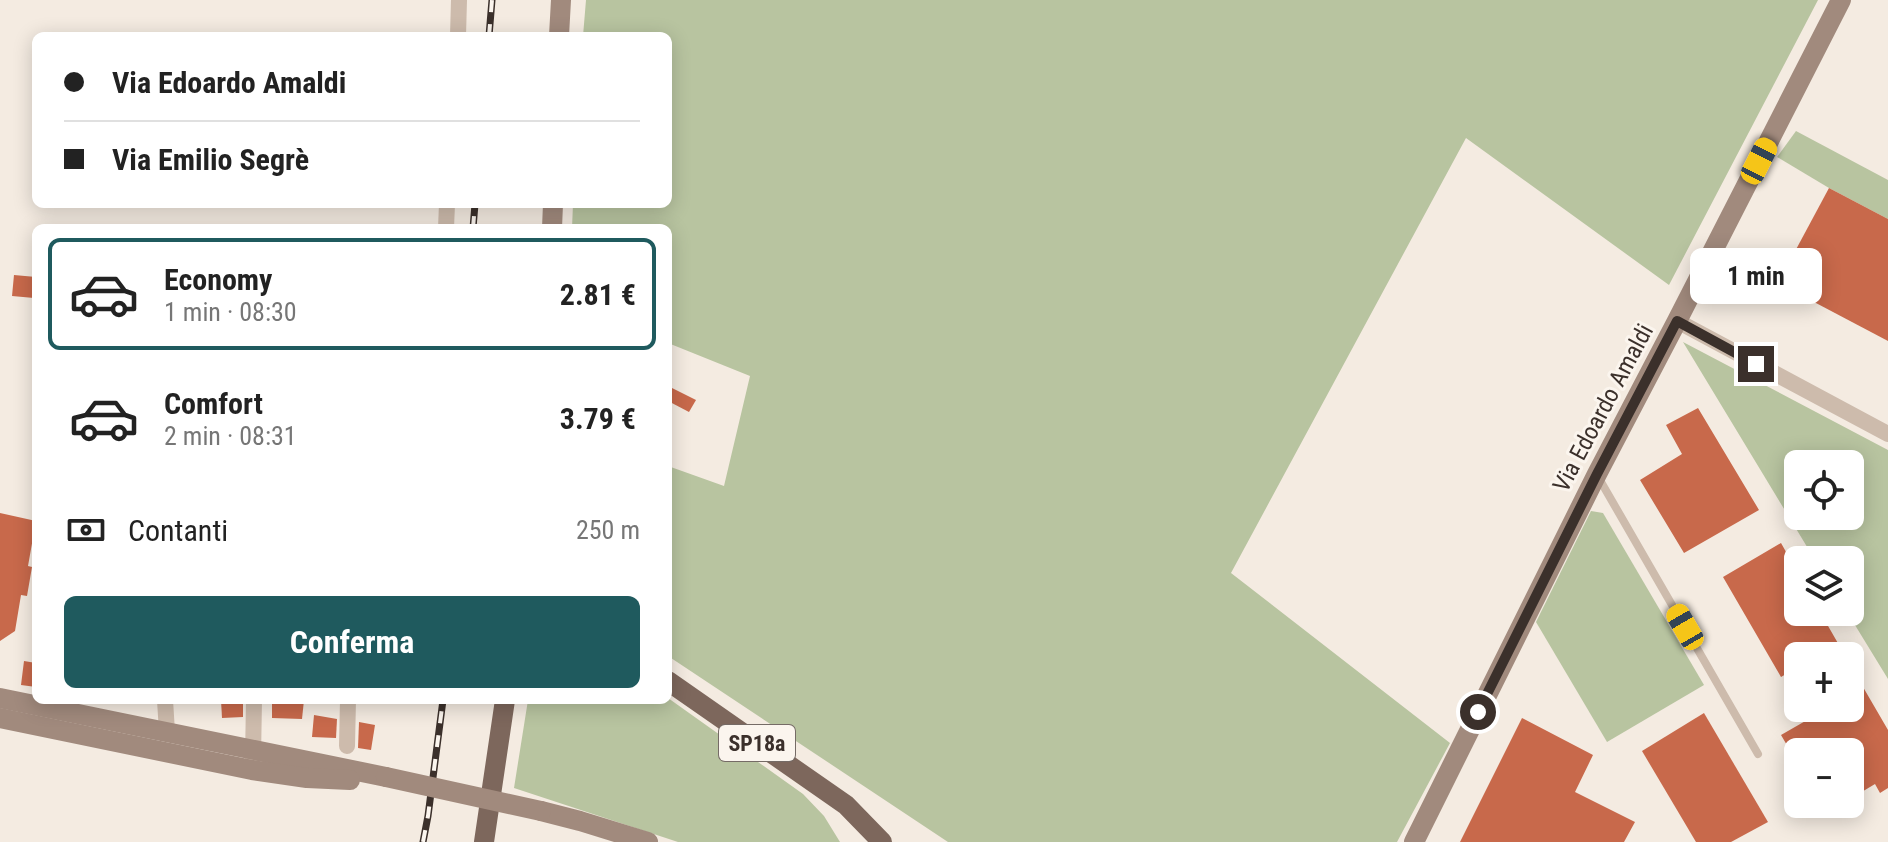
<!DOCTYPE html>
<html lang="it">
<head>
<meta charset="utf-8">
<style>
  :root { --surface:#fff; --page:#f6f6f6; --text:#222; --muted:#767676; --line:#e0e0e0; --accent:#1f5a5e }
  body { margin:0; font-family:"Roboto Condensed",sans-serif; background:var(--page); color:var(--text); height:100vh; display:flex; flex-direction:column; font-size:30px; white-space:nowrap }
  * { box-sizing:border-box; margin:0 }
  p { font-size:26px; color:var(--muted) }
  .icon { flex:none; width:44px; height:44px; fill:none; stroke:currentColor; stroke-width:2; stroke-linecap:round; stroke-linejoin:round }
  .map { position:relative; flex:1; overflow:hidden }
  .drawer { position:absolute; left:32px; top:224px; width:640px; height:480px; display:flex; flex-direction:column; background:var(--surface); border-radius:12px; box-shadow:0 4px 20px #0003 }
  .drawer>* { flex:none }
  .hud { position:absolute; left:32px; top:32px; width:640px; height:176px; border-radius:12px; box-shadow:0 4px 20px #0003; display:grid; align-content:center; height:176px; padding:0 32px; background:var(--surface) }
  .buttons { position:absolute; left:1784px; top:450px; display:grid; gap:16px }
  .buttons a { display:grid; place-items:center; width:80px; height:80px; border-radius:12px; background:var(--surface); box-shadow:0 4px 20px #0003; font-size:40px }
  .end { position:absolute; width:36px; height:36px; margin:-18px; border:10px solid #3b302b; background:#fff; box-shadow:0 0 0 4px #fff }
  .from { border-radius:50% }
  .bubble { position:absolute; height:56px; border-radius:12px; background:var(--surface); box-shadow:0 4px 20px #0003; font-size:26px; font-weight:700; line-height:56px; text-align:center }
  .car { position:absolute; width:24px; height:48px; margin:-24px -12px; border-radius:10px; box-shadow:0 0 6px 2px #0007; background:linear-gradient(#f5c518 24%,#345 0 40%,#f5c518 0 76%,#345 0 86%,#f5c518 0) }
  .hud b { display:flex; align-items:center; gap:28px; height:76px; font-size:30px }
  .hud b+b { border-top:2px solid var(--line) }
  .hud i { width:20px; height:20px; background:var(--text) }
  ul { padding:14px 0 0; list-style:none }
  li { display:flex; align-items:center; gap:24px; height:112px; margin:0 16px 12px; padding:0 16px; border:4px solid transparent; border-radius:12px }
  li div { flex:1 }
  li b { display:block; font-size:30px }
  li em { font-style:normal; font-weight:700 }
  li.selected { border-color:var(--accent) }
  li>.icon { width:72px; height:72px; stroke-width:1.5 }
  .pay { display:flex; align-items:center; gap:20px; height:88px; padding:0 32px; font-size:30px }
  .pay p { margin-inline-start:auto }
  .cta { display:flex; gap:16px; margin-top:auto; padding:16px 32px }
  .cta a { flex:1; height:92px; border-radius:12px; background:var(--accent); color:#fff; font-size:32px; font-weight:700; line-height:92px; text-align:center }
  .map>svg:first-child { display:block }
</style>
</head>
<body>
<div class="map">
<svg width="1888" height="842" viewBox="0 0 1888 842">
  <rect width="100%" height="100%" fill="#f4ebe1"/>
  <g fill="#b8c4a0" fill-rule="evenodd">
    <polygon points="586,0 1818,0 1669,285 1466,138 1231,573 1450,743 1397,842 948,842 668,656 668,466 724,486 750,376 668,343 668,228 572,228 573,204 668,204 668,36 583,36"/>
    <polygon points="1796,131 1888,180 1888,219 1829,188 1777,157"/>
    <path d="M 1683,342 L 1888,450 L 1888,679 L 1847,612 L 1850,612 L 1850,560 L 1815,560 ZM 1850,464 L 1850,516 L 1798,516 L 1798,464 Z"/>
    <polygon points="1591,511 1603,513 1704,685 1607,742 1536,622"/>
    <polygon points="668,698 803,794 824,816 840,842 678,842 514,788 528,700 668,700"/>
  </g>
  <g fill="#c8694b">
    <polygon points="1829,188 1888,219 1888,341 1778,283"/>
    <polygon points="14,275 36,277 34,298 12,296"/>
    <polygon points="668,386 696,400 689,412 668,401"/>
    <polygon points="1698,408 1759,510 1684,553 1640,480 1682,454 1666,425"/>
    <polygon points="0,513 36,521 28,566 32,567 27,596 21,595 15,631 0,641"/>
    <polygon points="1781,543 1798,573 1798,612 1820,612 1839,645 1818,656 1798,656 1798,667 1781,677 1723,577"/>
    <polygon points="24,661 36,663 36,687 21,685"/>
    <polygon points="1863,687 1888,730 1888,788 1880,793 1875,784 1850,799 1850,752 1791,752 1781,735 1828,708 1850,708 1850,695"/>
    <polygon points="221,700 243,700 243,717 222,718"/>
    <polygon points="272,700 304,700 302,719 272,718"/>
    <polygon points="1704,713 1768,822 1731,842 1696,842 1642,751"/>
    <polygon points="314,715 337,719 336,738 312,737"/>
    <polygon points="1522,718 1593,755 1575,792 1635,822 1624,842 1460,842"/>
    <polygon points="359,722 375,725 371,750 358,748"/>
  </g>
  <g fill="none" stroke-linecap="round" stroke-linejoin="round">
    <polyline stroke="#cdbbac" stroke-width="8" points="1597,475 1758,754"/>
    <g stroke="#cdbbac" stroke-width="16">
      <polyline points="458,36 459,0"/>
      <polyline points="446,228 447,204"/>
      <polyline points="1677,321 1888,434"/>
      <polyline points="165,700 167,732"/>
      <polyline points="347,746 348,700"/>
      <polyline points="253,758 254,700"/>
    </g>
    <g stroke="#a18a7d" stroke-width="20">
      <polyline points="559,36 561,0"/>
      <polyline points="552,228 553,204"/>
      <polyline points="0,698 386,777"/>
      <polyline points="0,718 252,770 307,778 350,780"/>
      <polyline points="541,811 580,821 648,842"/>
      <polyline points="1414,842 1597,474 1677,321 1841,0"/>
    </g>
    <g stroke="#7d675c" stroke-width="20">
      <polyline points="668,681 846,805 882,842"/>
      <polyline points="484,842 505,700"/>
    </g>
    <g stroke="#3b302b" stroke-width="7">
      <g id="rail">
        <polyline points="489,36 492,0"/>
        <polyline points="473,228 475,204"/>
        <polyline points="423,842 428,816 443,700"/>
      </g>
    </g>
    <use href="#rail" stroke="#fbf5ee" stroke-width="4" stroke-dasharray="12" stroke-linecap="butt"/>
    <polyline stroke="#a18a7d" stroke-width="20" points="386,777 541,811"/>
  </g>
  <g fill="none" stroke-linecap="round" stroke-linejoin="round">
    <polyline stroke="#3b302b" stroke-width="10" points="1478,712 1597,474 1677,321 1756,364"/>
  </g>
  <g text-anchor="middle" stroke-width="6" stroke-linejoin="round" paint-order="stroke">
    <rect fill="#fbf5ee" stroke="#756b66" stroke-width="2" x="719" y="725" width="76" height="36" rx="6"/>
    <g font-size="22" font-weight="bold" fill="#3b302b">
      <text x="757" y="751">SP18a</text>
    </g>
    <g font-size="24" fill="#3b302b" stroke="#fbf5ee">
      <text transform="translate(1603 408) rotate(-62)" y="8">Via Edoardo Amaldi</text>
    </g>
  </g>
</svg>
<div class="buttons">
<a><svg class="icon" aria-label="locate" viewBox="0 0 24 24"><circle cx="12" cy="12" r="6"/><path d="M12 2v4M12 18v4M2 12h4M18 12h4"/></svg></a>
<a><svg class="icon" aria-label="layers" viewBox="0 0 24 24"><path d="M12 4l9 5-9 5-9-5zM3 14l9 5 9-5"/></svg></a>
<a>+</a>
<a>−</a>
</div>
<i class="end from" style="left:1478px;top:712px"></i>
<i class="end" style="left:1756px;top:364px"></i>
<div class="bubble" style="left:1690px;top:248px;width:132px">1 min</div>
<i class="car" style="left:1759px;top:161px;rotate:27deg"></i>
<i class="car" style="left:1685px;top:627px;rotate:330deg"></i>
<div class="hud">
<b><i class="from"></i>Via Edoardo Amaldi</b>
<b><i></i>Via Emilio Segrè</b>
</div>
<section class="drawer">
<ul>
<li class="selected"><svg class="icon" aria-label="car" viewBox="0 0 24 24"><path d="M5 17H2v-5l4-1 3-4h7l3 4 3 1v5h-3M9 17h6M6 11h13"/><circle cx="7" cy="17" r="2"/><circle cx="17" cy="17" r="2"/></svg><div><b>Economy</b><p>1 min · 08:30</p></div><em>2.81 €</em></li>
<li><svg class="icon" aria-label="car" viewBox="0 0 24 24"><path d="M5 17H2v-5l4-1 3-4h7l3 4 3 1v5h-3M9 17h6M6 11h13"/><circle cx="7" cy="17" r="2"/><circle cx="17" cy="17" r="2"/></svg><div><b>Comfort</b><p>2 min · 08:31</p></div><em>3.79 €</em></li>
</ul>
<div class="pay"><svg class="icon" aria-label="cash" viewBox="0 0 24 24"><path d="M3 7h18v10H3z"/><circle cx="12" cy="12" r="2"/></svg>Contanti<p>250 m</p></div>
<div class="cta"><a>Conferma</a></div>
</section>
</div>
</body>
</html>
